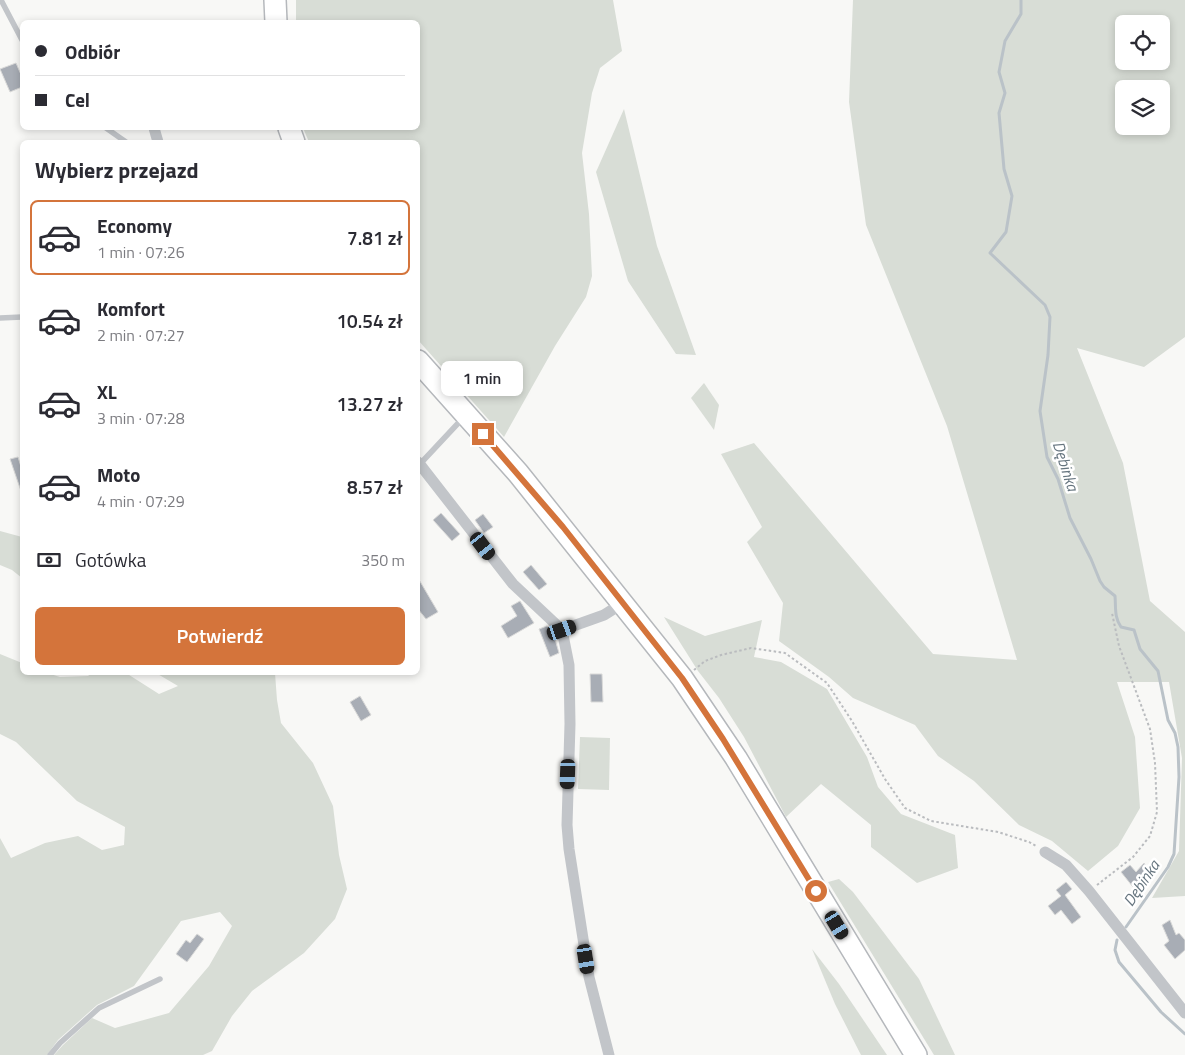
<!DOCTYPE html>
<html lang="pl">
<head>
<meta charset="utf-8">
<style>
  :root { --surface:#fff; --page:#f2f2f3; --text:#2b2b33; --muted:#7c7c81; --line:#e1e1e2; --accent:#d4743b }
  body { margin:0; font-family:"Titillium Web",sans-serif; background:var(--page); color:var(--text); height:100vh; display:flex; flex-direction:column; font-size:19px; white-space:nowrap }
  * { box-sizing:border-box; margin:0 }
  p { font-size:16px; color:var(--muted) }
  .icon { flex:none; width:28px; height:28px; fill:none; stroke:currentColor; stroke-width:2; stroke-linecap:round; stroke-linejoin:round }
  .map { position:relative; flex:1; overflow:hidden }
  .details { position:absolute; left:20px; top:140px; width:400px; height:535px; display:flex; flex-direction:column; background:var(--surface); border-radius:8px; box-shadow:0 2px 8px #0003 }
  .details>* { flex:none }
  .hud { position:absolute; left:20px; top:20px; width:400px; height:110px; border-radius:8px; box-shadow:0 2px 8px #0003; display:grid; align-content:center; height:110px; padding:0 15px; background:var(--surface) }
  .controls { position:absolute; left:1115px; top:15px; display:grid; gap:10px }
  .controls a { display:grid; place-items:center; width:55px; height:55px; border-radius:8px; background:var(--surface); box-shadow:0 2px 8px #0003; font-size:25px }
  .end { position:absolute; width:22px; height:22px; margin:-11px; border:6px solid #d4743b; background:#fff; box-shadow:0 0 0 2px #fff }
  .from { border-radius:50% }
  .bubble { position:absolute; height:35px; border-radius:8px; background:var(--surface); box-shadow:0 2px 8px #0003; font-size:16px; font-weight:600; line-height:35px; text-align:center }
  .car { position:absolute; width:15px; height:30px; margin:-15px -8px; border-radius:6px; box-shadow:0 0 4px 1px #0007; background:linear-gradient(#222 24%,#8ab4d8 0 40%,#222 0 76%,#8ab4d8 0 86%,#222 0) }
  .hud b { display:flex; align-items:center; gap:18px; height:48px; font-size:19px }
  .hud b+b { border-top:1px solid var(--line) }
  .hud i { width:12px; height:12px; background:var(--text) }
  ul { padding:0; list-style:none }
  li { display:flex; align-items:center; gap:15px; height:75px; margin:0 10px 8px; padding:0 5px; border:2px solid transparent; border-radius:8px }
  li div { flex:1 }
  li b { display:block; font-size:19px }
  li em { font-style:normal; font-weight:600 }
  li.selected { border-color:var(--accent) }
  li>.icon { width:45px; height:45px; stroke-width:1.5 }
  h2 { padding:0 15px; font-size:22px; line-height:60px }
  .pay { display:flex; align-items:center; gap:12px; height:55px; padding:0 15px; font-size:19px }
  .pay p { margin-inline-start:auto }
  .button { display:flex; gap:10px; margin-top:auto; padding:10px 15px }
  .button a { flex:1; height:58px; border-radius:8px; background:var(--accent); color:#fff; font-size:20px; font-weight:600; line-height:58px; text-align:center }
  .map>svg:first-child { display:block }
</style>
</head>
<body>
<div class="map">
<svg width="1185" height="1055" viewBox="0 0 1185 1055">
  <rect width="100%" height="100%" fill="#f8f8f6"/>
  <g fill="#d8ddd6" fill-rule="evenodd">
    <polygon points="296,0 613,0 622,51 600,68 592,93 582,153 589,214 592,276 586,297 555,346 504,437 418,340 418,142 309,142 303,128 418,128 418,22 296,22"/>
    <path d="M 853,0 L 1185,0 L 1185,337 L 1144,367 L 1077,348 L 1123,463 L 1150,601 L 1185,632 L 1185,896 L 1152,898 L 1179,851 L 1182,758 L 1169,682 L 1117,682 L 1135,737 L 1140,808 L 1118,846 L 1088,871 L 1052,841 L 1019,825 L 974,781 L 938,756 L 915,725 L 853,698 L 829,677 L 779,641 L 783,603 L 747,542 L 762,527 L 721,454 L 754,443 L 933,654 L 1017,660 L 947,426 L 866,225 L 849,102 ZM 1124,24 L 1161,24 L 1161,61 L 1124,61 ZM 1124,89 L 1161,89 L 1161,126 L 1124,126 Z"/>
    <polygon points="624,109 657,246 696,355 676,354 628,281 596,172"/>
    <polygon points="704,383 719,405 714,430 691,398"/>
    <polygon points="0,531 22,537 22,578 12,570 0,565"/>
    <polygon points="664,617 705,636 762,620 754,657 781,662 827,689 867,757 878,787 901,814 955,835 958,868 917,883 871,847 871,825 821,784 786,817 744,737 719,698 698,671"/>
    <polygon points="0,654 22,663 22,672 47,673 60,677 88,676 92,673 126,673 159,694 178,686 156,673 275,673 277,700 281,723 313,763 333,806 339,855 347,889 335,919 304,953 252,991 232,1016 212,1051 203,1055 54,1055 63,1045 92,1018 115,1028 169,1013 209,966 232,926 220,912 181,921 134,986 97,1005 58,1040 47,1055 0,1055 0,838 11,858 45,843 78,836 102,850 124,845 125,827 77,801 16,742 0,734"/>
    <polygon points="580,737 610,738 609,790 578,789"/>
    <polygon points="839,879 853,892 919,979 955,1055 934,1055 828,882"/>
    <polygon points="812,949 839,984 887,1055 861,1055 835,1004"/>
  </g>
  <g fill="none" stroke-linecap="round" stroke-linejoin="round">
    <g stroke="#bac2c8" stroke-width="3">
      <path d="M 1021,0 L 1021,14 L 1005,41 L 999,72 L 1005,93 L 999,113 L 1004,169 L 1012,196 L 1006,232 L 990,253 L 1045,305 L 1050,317 L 1048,355 L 1040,411 L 1047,457 L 1058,479 L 1070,518 L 1091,559 L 1100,581 L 1104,587 L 1115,596 C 1116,607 1114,617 1121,627 L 1134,630 L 1140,649 L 1158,671 L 1168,720 L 1175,733 L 1178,747 L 1179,777 L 1174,854 L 1168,867 L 1126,927"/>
      <polyline points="1117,940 1115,950 1119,962 1161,1012 1185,1034"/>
    </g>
  </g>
  <g fill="#a8adb5" stroke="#dadad9">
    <polygon points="16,63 22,77 22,87 10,92 0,69"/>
    <polygon points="18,457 22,470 21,491 10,459"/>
    <polygon points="441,513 460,534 452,541 433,520"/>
    <polygon points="483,514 493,527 484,533 475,520"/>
    <polygon points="531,565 547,584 539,590 523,572"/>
    <polygon points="418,578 438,612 426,619 418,609"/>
    <polygon points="520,601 534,623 508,638 501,626 517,616 511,606"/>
    <polygon points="547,626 553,632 559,653 550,657 539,629"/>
    <polygon points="590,674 602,674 603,702 591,702"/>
    <polygon points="360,696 371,715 361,721 350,702"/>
    <polygon points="1144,863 1152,872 1133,887 1121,872 1130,865 1136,872"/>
    <polygon points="1066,882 1072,889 1065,895 1081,917 1072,924 1061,910 1055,915 1048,906 1061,896 1056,890"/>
    <polygon points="1170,920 1176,935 1179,933 1185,940 1185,950 1175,959 1164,945 1169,941 1162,925"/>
    <polygon points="197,934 204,939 187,962 176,954 186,940 190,943"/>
  </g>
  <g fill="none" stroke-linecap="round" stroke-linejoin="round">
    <g stroke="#b5b8bc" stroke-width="24">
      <g id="highway">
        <polyline points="275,0 276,22"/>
        <polyline points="289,128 294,142"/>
        <polyline points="418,361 518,473 682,678 736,758 916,1055"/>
      </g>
    </g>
    <g stroke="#babcbf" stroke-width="2" stroke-dasharray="2.5 2.5" stroke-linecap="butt">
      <polyline points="694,670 705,661 721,655 751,648 785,653 827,683 852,721 885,779 905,808 931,821 998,832 1029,842 1036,846"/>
      <polyline points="1097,885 1133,857 1150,836 1157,812 1155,763 1150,729 1119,646 1112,613"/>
    </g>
    <g stroke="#c2c5c9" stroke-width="5.5">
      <polyline points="1,0 22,40"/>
      <polyline points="106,128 126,142"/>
      <polyline points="0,318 22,317"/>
      <polyline points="420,464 463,418"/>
      <polyline points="50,1055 60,1043 99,1008 160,979"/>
    </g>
    <g stroke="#c2c5c9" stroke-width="11">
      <polyline points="154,128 158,142"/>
      <polyline points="418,462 513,584 562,630 604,615 623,603"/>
      <polyline points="562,630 569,665 570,724 567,825 569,849 589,977 609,1055"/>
      <polyline points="1045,852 1066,865 1089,891 1185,1013"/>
    </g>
    <use href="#highway" stroke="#fff" stroke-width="21"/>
  </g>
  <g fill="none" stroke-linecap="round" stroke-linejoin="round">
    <polyline stroke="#d4743b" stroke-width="6" points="483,434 563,527 682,678 723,739 816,891"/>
  </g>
  <g text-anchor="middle" stroke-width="5" stroke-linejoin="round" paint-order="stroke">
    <g font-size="16" font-style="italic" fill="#66757f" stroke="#fff">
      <text transform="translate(1066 466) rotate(72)" y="6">Dębinka</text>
      <text transform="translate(1141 883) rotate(-56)" y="6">Dębinka</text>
    </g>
  </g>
</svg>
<div class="controls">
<a><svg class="icon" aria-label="locate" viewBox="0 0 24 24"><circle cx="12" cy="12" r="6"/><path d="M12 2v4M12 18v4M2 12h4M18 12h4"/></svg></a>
<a><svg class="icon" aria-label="layers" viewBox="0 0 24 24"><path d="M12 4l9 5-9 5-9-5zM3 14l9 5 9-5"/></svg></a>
</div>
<i class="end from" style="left:816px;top:891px"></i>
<i class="end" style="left:483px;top:434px"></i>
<div class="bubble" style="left:441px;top:361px;width:82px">1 min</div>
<i class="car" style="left:483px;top:546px;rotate:143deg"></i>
<i class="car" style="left:562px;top:630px;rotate:71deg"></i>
<i class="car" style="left:568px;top:774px;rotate:182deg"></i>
<i class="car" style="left:837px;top:925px;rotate:149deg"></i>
<i class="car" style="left:586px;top:959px;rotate:171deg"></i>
<div class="hud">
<b><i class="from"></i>Odbiór</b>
<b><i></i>Cel</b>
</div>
<section class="details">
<h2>Wybierz przejazd</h2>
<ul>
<li class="selected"><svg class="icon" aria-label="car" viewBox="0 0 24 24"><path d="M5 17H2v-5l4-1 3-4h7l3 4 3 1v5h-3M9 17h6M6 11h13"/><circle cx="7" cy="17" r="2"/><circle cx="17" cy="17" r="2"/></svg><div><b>Economy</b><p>1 min · 07:26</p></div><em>7.81 zł</em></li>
<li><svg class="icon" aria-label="car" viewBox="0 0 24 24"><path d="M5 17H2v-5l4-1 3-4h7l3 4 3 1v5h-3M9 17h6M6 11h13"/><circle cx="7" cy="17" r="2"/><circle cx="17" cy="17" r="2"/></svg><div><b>Komfort</b><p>2 min · 07:27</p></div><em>10.54 zł</em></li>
<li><svg class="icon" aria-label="car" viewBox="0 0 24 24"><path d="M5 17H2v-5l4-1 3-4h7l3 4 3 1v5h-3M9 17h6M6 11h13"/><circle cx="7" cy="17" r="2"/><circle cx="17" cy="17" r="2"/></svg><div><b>XL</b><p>3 min · 07:28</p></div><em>13.27 zł</em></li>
<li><svg class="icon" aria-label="car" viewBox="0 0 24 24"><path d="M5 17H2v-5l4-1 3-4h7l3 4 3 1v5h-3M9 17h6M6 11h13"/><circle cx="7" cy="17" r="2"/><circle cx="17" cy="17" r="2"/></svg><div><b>Moto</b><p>4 min · 07:29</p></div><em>8.57 zł</em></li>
</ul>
<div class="pay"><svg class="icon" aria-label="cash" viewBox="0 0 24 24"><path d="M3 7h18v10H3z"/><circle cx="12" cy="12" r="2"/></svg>Gotówka<p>350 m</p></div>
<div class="button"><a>Potwierdź</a></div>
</section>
</div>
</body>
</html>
